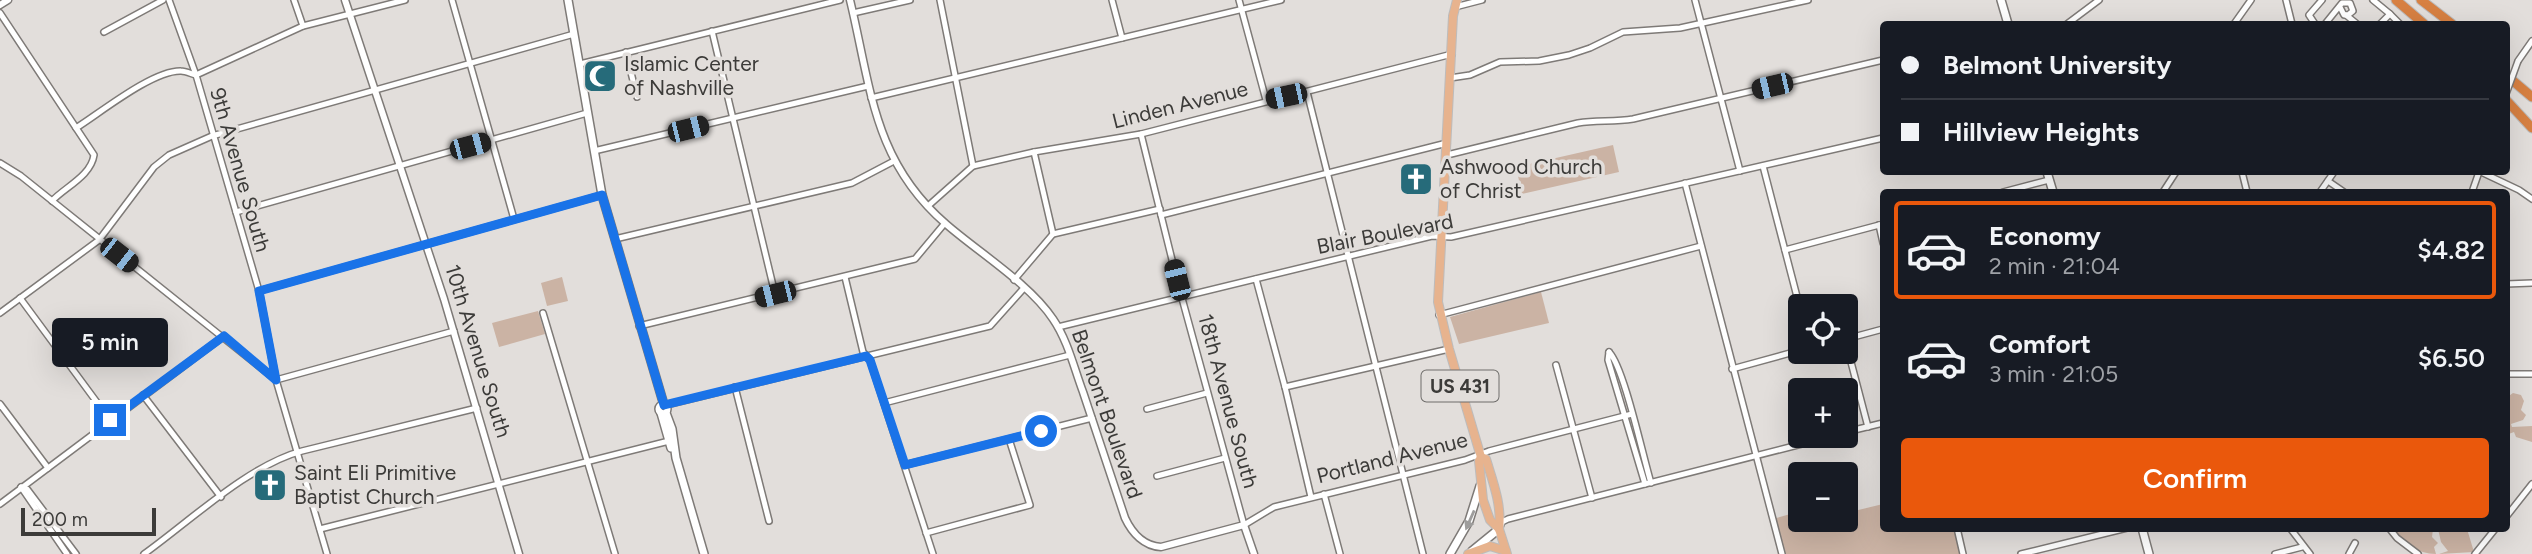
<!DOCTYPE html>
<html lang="en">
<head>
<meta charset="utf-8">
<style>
  :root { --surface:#171b24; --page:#242831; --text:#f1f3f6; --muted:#9ea1a6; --line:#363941; --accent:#ea580c }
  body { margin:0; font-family:Figtree,sans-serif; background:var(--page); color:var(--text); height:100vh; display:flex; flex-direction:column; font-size:26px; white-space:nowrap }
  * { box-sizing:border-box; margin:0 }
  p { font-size:23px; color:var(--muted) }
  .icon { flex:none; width:38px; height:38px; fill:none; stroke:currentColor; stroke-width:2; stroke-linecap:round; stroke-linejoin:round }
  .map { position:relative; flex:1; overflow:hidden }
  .side { position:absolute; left:1880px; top:189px; width:630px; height:343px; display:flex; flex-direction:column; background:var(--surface); border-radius:7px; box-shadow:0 7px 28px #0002 }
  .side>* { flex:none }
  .top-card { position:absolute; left:1880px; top:21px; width:630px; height:154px; border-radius:7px; box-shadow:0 7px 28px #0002; display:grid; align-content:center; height:154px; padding:0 21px; background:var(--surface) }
  .controls { position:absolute; left:1788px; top:294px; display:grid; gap:14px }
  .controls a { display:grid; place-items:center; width:70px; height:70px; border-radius:7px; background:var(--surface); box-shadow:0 7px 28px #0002; font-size:35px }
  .scale { position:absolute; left:21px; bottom:18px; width:135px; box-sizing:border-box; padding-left:7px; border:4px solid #3c3b39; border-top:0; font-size:19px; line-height:24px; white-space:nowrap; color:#3c3b39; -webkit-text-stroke:5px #e2dedb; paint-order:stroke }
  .end { position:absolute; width:32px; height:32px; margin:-16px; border:9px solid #1a73e8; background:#fff; box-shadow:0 0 0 4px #fff }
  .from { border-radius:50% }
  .bubble { position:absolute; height:49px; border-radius:7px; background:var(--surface); box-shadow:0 7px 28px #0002; font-size:23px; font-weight:600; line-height:49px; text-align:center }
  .car { position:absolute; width:21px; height:42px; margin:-21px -10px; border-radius:9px; box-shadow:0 0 5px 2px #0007; background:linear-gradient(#222 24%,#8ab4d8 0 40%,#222 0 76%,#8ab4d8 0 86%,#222 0) }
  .top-card b { display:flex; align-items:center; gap:24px; height:66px; font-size:26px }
  .top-card b+b { border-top:2px solid var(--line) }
  .top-card i { width:18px; height:18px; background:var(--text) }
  ul { padding:12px 0 0; list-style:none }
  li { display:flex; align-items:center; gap:21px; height:98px; margin:0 14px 10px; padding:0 7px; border:4px solid transparent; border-radius:7px }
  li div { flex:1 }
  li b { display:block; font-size:26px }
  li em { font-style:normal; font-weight:600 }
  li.selected { border-color:var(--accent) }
  li>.icon { width:63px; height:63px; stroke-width:1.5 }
  .action { display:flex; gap:14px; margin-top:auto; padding:14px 21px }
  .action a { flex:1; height:80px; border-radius:7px; background:var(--accent); color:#fff; font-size:28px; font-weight:600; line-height:80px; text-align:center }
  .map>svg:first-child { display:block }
</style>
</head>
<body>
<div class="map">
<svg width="2532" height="554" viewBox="0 0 2532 554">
  <rect width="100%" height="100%" fill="#e2dedb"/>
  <g fill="#cbb3a4">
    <polygon points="1613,145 1619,172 1522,194 1516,167"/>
    <polygon points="562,277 568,301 547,306 541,283"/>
    <polygon points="1541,292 1549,323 1459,344 1450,317"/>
    <polygon points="538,311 545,334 499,347 492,323"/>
    <polygon points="2513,393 2521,395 2524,401 2521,410 2526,415 2523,420 2511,424 2512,427 2532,426 2532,442 2516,437 2514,432 2506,435 2506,398"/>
    <polygon points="1883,504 1883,528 1957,529 1963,554 1782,554 1773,519 1801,511 1801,520 1846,520 1846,513"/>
    <path d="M 2391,529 L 2433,529 L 2432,537 L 2438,543 L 2434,547 L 2436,554 C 2418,554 2402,542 2391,529 Z"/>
    <polygon points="2438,529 2467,529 2474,552 2439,554 2448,551 2441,542"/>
  </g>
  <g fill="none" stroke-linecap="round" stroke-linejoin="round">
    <g stroke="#7e7a77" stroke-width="8">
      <g id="minor">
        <polyline points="169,0 196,75 259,291 276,380 327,554"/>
        <polyline points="294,0 303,26"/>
        <polyline points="452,0 514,219"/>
        <polyline points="940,0 973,166"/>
        <polyline points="1112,0 1122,38"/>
        <polyline points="1239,0 1266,100"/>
        <polyline points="1695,0 1740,171"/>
        <polyline points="2286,0 2292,24"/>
        <polyline points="2373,0 2390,14 2380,24"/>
        <polyline points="1455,7 1482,0"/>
        <path d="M 0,13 L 94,155 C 91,176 65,187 52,201"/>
        <polyline points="853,13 910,0"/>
        <polyline points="2390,14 2400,24"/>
        <polyline points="2346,15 2357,24"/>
        <polyline points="2067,24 2099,0"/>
        <polyline points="2234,24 2251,0"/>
        <polyline points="2315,24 2309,15 2322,0"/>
        <polyline points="2325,24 2342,3 2350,3 2353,11 2348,15 2344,15 2340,7"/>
        <polyline points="712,31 775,294"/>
        <polyline points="104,32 163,0"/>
        <polyline points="626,52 637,97"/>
        <polyline points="2518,61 2532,41"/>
        <polyline points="580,64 840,0"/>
        <polyline points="1450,78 1470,75 1500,62 1539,61 1569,55 1590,48 1623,32 1680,28 1808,0"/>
        <polyline points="1307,92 1423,554"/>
        <polyline points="871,98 1281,0"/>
        <path d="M 76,128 C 100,113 153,70 181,71 C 185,71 192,74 196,75 L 303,26 L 405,0"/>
        <polyline points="1141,134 1177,280 1244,525 1274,507 1465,460 1489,451 1632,414"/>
        <polyline points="594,151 868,86"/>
        <polyline points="1034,152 1053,234"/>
        <path d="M 1447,155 L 1578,123 C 1596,120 1614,122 1633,119 L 1883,60"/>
        <polyline points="0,163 21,176 276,380 454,331"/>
        <polyline points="1763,166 1801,312"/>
        <polyline points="2242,172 2247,192"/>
        <polyline points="2481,172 2519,190 2532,199"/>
        <polyline points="2328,181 2344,192"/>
        <polyline points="1685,183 1782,554"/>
        <polyline points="2003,192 2049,180"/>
        <polyline points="2163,192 2176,172"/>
        <polyline points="2320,192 2334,172"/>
        <polyline points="2472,192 2479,172"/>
        <polyline points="928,206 973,166 1034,152 1141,134 1452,54"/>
        <polyline points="236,212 587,113"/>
        <polyline points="1161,215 1447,143"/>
        <polyline points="1879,225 1883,243"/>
        <polyline points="615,239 852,183 894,161"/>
        <polyline points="1785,250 1883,224"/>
        <polyline points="845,277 863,352 870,360 933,554"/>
        <polyline points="1256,279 1285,387 1311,497"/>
        <polyline points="1014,280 1053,234 1160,209"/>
        <polyline points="2506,284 2532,283"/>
        <polyline points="259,291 602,195"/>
        <polyline points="20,298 110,420"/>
        <polyline points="0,313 99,240 154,167 169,155 212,136 574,34"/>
        <polyline points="543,313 615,554"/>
        <polyline points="1439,315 1701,246"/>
        <polyline points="639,326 915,259 945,223"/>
        <polyline points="1058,327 1432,236 1451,237 1883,138"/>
        <polyline points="1846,339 1883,329"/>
        <polyline points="1846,343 1868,427"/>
        <path d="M 1609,352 C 1624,367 1643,457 1651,483"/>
        <polyline points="1609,352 1608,360 1645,484"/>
        <polyline points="1556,365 1592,498"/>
        <polyline points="1732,369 1801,350"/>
        <polyline points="2506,374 2532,374"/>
        <polyline points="735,387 769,521"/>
        <polyline points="1285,387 1449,349"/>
        <polyline points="143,395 221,497"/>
        <polyline points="884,403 1070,355"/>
        <polyline points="0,404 48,468"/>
        <polyline points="666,405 990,326 1024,288"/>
        <polyline points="1147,409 1207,393"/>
        <polyline points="1846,432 1883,423"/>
        <polyline points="905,465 1092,418"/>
        <polyline points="1157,476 1225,458"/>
        <polyline points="21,487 27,489 76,554"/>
        <polyline points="21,487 67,554"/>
        <polyline points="1324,494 1340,554"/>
        <polyline points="0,504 224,336"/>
        <polyline points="2506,517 2532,484"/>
        <polyline points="1500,527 1502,522 1508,519 1833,436"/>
        <polyline points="1957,528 1963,554"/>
        <polyline points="2290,528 2310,554"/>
        <polyline points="2389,528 2397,538 2418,554"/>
        <polyline points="320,529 669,441"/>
        <polyline points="926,533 1030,505 1009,439"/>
        <path d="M 144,554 C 190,521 249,465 302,451 L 477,408"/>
        <polyline points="2021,554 2127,528"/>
        <polyline points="2275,554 2302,547"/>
        <polyline points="2349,554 2355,543"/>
        <polyline points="2475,554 2496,528"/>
      </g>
    </g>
    <g stroke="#7e7a77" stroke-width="9">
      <g id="tertiary">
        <polyline points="345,0 444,299 519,554"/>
        <path d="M 850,0 C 871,87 873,161 946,224 C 978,252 1030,284 1053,319 C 1068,341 1074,368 1083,392 C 1097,434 1111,476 1125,518 C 1132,533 1144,546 1161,547 L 1244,525 L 1254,554"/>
        <polyline points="0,5 8,0"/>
        <circle cx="663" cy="409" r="4.5"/>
      </g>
    </g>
    <g stroke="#7e7a77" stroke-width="10">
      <g id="secondary">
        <polyline points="568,0 602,195 664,405"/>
        <polyline points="2001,0 2008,24"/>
        <polyline points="2047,172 2053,192"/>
        <polyline points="661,413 671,448"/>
        <polyline points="666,413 672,429 676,458 704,554"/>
        <polyline points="2142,528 2149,554"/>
        <polyline points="1472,551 1499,529"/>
        <polyline points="1450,554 1469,521 1480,486"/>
      </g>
    </g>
    <g stroke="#bdbcbc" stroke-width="10">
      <g id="primary">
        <path d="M 1457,0 L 1453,16 L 1438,302 L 1449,349 L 1481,457 L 1486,459 C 1493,482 1502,505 1499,529"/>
        <polyline points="1481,457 1479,461 1483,500 1490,520 1499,529 1507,554"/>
        <polyline points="1468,554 1490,546 1506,551"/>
      </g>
    </g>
    <g stroke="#bdbcbc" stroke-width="11">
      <g id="motorway">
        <polyline points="2396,0 2424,24"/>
        <polyline points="2421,0 2452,24"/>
        <polyline points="2506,75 2532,97"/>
        <polyline points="2506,100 2532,128"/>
      </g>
    </g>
    <use href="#minor" stroke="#fff" stroke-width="5"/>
    <use href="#tertiary" stroke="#fff" stroke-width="6"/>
    <use href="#secondary" stroke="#fff" stroke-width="7"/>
    <use href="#primary" stroke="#e7b38e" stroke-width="8"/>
    <use href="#motorway" stroke="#d78042" stroke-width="9"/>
    <g stroke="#7e7a77" stroke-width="8" stroke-linecap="butt">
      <polyline id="minor-bridge" points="2506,94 2518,61"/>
    </g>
    <use href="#minor-bridge" stroke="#fff" stroke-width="5"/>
  </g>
  <defs><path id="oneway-solid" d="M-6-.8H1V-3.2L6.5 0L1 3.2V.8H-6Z" transform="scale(1.75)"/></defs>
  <use fill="#9e9d9c" href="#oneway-solid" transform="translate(1470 520) rotate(114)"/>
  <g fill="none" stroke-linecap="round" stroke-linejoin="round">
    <polyline stroke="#1a73e8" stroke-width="9" points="110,420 224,336 276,380 259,291 602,195 664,405 866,356 870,360 905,465 1041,431"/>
  </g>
  <defs>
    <g id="mosque-square" transform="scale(1.75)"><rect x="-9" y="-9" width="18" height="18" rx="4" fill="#266b7a" stroke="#e2dedb"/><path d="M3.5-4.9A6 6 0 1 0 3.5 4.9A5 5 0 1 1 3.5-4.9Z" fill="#fff"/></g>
    <g id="church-square" transform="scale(1.75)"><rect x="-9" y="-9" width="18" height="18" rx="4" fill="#266b7a" stroke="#e2dedb"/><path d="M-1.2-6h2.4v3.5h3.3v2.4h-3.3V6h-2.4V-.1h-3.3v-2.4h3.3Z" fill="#fff"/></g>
  </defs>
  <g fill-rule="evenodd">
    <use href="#mosque-square" x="600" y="76"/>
    <use href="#church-square" x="1416" y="179"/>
    <use href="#church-square" x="270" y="485"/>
  </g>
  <g text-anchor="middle" stroke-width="7" stroke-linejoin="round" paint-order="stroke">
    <rect fill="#e2dedb" stroke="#6e6c6a" stroke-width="2" x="1421.5" y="370.5" width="77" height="31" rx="5"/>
    <g font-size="19" font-weight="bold" fill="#3c3b39">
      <text x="1460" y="393">US 431</text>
    </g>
    <g font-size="21" fill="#3c3b39" stroke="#e2dedb" text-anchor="start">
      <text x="624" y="71">Islamic Center<tspan x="624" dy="24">of Nashville</tspan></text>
      <text x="1440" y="174">Ashwood Church<tspan x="1440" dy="24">of Christ</tspan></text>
      <text x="294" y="480">Saint Eli Primitive<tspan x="294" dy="24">Baptist Church</tspan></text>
    </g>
    <g font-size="21" fill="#3c3b39" stroke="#e2dedb">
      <text transform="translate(1180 105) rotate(-14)" y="7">Linden Avenue</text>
      <text transform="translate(240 170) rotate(74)" y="7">9th Avenue South</text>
      <text transform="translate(1385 234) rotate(-11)" y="7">Blair Boulevard</text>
      <text transform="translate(478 351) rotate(73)" y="7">10th Avenue South</text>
      <text transform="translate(1228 401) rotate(75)" y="7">18th Avenue South</text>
      <text transform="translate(1107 414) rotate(71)" y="7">Belmont Boulevard</text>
      <text transform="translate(1392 458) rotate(-14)" y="7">Portland Avenue</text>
    </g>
  </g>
</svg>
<div class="controls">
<a><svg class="icon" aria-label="locate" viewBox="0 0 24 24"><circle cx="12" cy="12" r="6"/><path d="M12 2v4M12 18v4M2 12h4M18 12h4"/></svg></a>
<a>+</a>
<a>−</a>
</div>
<div class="scale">200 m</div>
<i class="end from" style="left:1041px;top:431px"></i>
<i class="end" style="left:110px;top:420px"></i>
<div class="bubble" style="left:52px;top:318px;width:116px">5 min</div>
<i class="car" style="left:1772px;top:86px;rotate:257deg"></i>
<i class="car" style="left:1286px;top:96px;rotate:258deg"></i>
<i class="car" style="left:688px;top:129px;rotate:76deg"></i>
<i class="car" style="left:470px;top:146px;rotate:75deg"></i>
<i class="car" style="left:119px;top:255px;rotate:128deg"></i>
<i class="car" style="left:1177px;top:280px;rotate:346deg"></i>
<i class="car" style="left:775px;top:294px;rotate:256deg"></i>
<div class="top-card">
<b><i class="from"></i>Belmont University</b>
<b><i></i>Hillview Heights</b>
</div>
<section class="side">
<ul>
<li class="selected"><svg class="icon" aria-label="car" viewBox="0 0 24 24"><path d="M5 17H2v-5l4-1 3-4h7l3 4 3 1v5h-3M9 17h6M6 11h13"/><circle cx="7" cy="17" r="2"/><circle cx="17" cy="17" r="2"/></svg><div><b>Economy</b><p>2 min · 21:04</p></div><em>$4.82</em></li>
<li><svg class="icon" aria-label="car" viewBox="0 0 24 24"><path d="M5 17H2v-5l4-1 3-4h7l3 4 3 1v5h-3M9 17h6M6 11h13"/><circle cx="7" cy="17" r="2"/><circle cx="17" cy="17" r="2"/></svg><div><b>Comfort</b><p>3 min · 21:05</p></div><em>$6.50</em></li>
</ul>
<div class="action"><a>Confirm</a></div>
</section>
</div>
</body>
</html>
